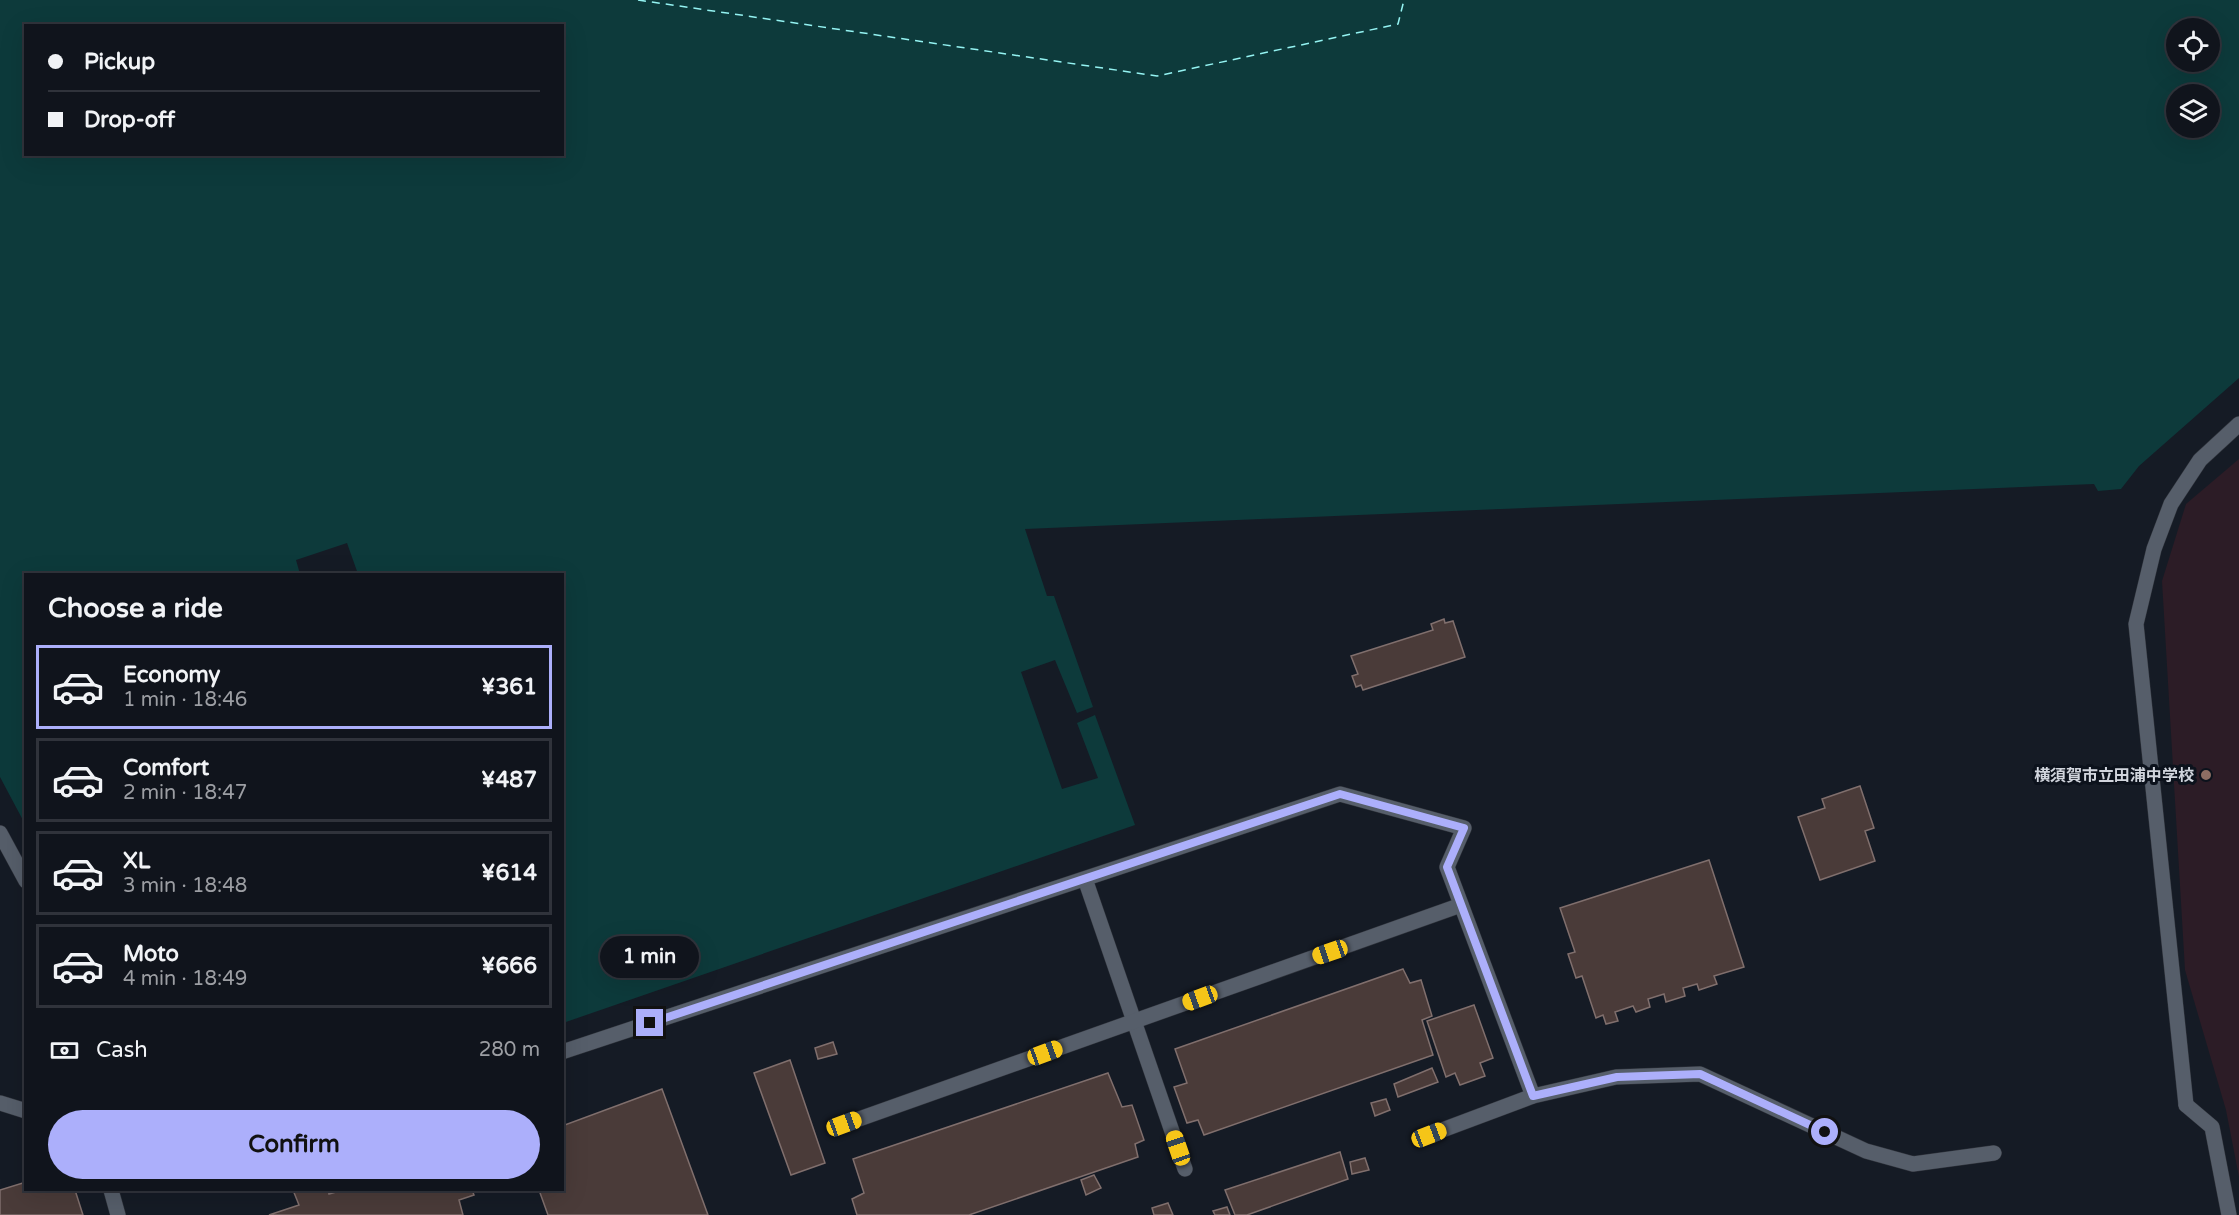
<!DOCTYPE html>
<html lang="en">
<head>
<meta charset="utf-8">
<style>
  :root { --surface:#10141c; --page:#191d25; --text:#f1f3f6; --muted:#9c9ea3; --line:#30333b; --accent:#acaffb }
  body { margin:0; font-family:"Varela Round","Noto Sans JP",sans-serif; background:var(--page); color:var(--text); height:100vh; display:flex; flex-direction:column; font-size:22px; white-space:nowrap }
  * { box-sizing:border-box; margin:0 }
  p { font-size:20px; color:var(--muted) }
  .icon { flex:none; width:33px; height:33px; fill:none; stroke:currentColor; stroke-width:2; stroke-linecap:round; stroke-linejoin:round }
  .map { position:relative; flex:1; overflow:hidden }
  .panel { position:absolute; left:24px; top:573px; width:540px; height:618px; display:flex; flex-direction:column; background:var(--surface); border-radius:0px; box-shadow:0 6px 24px #0002,0 0 0 2px var(--line) }
  .panel>* { flex:none }
  .top-card { position:absolute; left:24px; top:24px; width:540px; height:132px; border-radius:0px; box-shadow:0 6px 24px #0002,0 0 0 2px var(--line); display:grid; align-content:center; height:132px; padding:0 24px; background:var(--surface) }
  .fabs { position:absolute; left:2166px; top:18px; display:grid; gap:12px }
  .fabs a { display:grid; place-items:center; width:54px; height:54px; border-radius:50%; background:var(--surface); box-shadow:0 6px 24px #0002,0 0 0 2px var(--line); font-size:30px }
  .end { position:absolute; width:27px; height:27px; margin:-14px; border:8px solid #acaffb; background:#111; box-shadow:0 0 0 3px #111 }
  .from { border-radius:50% }
  .bubble { position:absolute; height:42px; border-radius:21px; background:var(--surface); box-shadow:0 6px 24px #0002,0 0 0 2px var(--line); font-size:20px; font-weight:700; line-height:42px; text-align:center }
  .car { position:absolute; width:18px; height:36px; margin:-18px -9px; border-radius:8px; box-shadow:0 0 4px 2px #0007; background:linear-gradient(#f5c518 24%,#345 0 40%,#f5c518 0 76%,#345 0 86%,#f5c518 0) }
  .top-card b { display:flex; align-items:center; gap:21px; height:57px; font-size:22px }
  .top-card b+b { border-top:2px solid var(--line) }
  .top-card i { width:15px; height:15px; background:var(--text) }
  ul { padding:0; list-style:none }
  li { display:flex; align-items:center; gap:18px; height:84px; margin:0 12px 9px; padding:0 12px; border:3px solid var(--line); border-radius:0px }
  li div { flex:1 }
  li b { display:block; font-size:22px }
  li em { font-style:normal; font-weight:700 }
  li.on { border-color:var(--accent) }
  li>.icon { width:54px; height:54px; stroke-width:1.5 }
  h2 { padding:0 24px; font-size:27px; line-height:72px }
  .pay { display:flex; align-items:center; gap:15px; height:66px; padding:0 24px; font-size:22px }
  .pay p { margin-inline-start:auto }
  .action { display:flex; gap:12px; margin-top:auto; padding:12px 24px }
  .action a { flex:1; height:69px; border-radius:36px; background:var(--accent); color:#111; font-size:24px; font-weight:700; line-height:69px; text-align:center }
  .map>svg:first-child { display:block }
</style>
</head>
<body>
<div class="map">
<svg width="2239" height="1215" viewBox="0 0 2239 1215">
  <rect width="100%" height="100%" fill="#151b25"/>
  <polygon fill="#2c1c26" points="2239,459 2239,1177 2226,1110 2185,970 2162,581 2186,504"/>
  <path fill="#0d3a3b" fill-rule="evenodd" d="M 0,0 L 2239,0 L 2239,378 L 2139,466 L 2121,489 L 2098,491 L 2094,484 L 1025,529 L 1047,596 L 1054,596 L 1093,707 L 1077,713 L 1055,660 L 1021,672 L 1062,789 L 1098,778 L 1077,723 L 1095,715 L 1135,825 L 563,1023 L 562,574 L 358,574 L 347,543 L 296,560 L 300,574 L 26,574 L 25,824 L 0,777 ZM 26,26 L 562,26 L 562,154 L 26,154 ZM 2176,28 L 2210,28 L 2210,62 L 2176,62 ZM 2176,94 L 2210,94 L 2210,128 L 2176,128 Z"/>
  <g fill="none" stroke-linecap="round" stroke-linejoin="round">
    <polyline stroke="#94f3f2" stroke-width="1.5" stroke-dasharray="8 6" stroke-linecap="butt" points="638,0 1157,76 1398,24 1404,0"/>
  </g>
  <g fill="#4a3b39" stroke="#806f6d" stroke-width="1.5">
    <polygon points="1444,619 1445,623 1453,621 1465,657 1363,690 1361,685 1356,687 1352,676 1358,674 1351,656 1433,630 1431,624"/>
    <polygon points="1860,786 1874,828 1865,831 1875,861 1820,880 1798,817 1825,808 1822,799"/>
    <polygon points="1709,860 1744,967 1714,976 1717,984 1699,990 1697,984 1683,988 1685,996 1666,1002 1664,994 1648,999 1650,1007 1636,1012 1633,1006 1615,1012 1618,1021 1606,1024 1603,1015 1596,1018 1582,976 1576,978 1568,954 1575,952 1560,908"/>
    <polygon points="1403,969 1410,983 1421,980 1432,1016 1422,1020 1433,1055 1204,1135 1198,1120 1187,1123 1174,1087 1187,1083 1175,1049"/>
    <polygon points="1474,1005 1493,1058 1480,1063 1485,1076 1460,1085 1455,1073 1446,1077 1427,1021"/>
    <polygon points="833,1042 837,1054 818,1059 815,1048"/>
    <polygon points="790,1060 825,1163 791,1175 754,1073"/>
    <polygon points="1432,1068 1438,1082 1398,1097 1394,1084"/>
    <polygon points="1108,1073 1122,1107 1132,1105 1144,1140 1135,1144 1138,1157 969,1215 857,1215 852,1199 864,1193 853,1159"/>
    <polygon points="662,1089 708,1215 548,1215 539,1190 562,1190 562,1126"/>
    <polygon points="1386,1099 1390,1110 1375,1116 1371,1103"/>
    <polygon points="1340,1152 1348,1179 1247,1215 1235,1215 1225,1190"/>
    <polygon points="1365,1158 1369,1170 1352,1174 1350,1162"/>
    <polygon points="1094,1175 1101,1188 1086,1195 1081,1180"/>
    <polygon points="26,1182 26,1190 75,1190 83,1215 0,1215 0,1190"/>
    <polygon points="293,1190 328,1190 329,1194 343,1190 472,1190 474,1195 459,1200 463,1215 269,1215 299,1205"/>
    <polygon points="1168,1203 1173,1215 1154,1215 1152,1208"/>
    <polygon points="1227,1207 1230,1215 1215,1215 1213,1211"/>
  </g>
  <g fill="none" stroke-linecap="round" stroke-linejoin="round">
    <g stroke="#30343c" stroke-width="16">
      <g id="service">
        <polyline points="0,833 26,881"/>
        <polyline points="1085,879 1185,1169"/>
        <polyline points="562,1052 1340,794 1464,828 1447,867 1533,1096 1616,1077 1700,1074 1866,1151 1913,1164 1994,1153"/>
        <polyline points="0,1103 26,1111"/>
        <polyline points="845,1124 1461,905"/>
        <polyline points="1429,1135 1533,1096"/>
        <polyline points="111,1190 118,1215"/>
      </g>
    </g>
    <g stroke="#30343c" stroke-width="16">
      <polyline id="minor" points="2186,1105 2212,1127 2229,1215"/>
    </g>
    <g stroke="#30343c" stroke-width="16">
      <polyline id="tertiary" points="2186,1105 2136,624 2154,549 2171,504 2200,460 2239,424"/>
    </g>
    <use href="#service" stroke="#565e6a" stroke-width="15"/>
    <use href="#minor" stroke="#565e6a" stroke-width="15"/>
    <use href="#tertiary" stroke="#565e6a" stroke-width="15"/>
  </g>
  <g fill="none" stroke-linecap="round" stroke-linejoin="round">
    <polyline stroke="#acaffb" stroke-width="8" points="650,1023 1340,794 1464,828 1447,867 1533,1096 1617,1077 1700,1074 1825,1132"/>
  </g>
  <circle fill="#8d6e63" stroke="#0c121c" stroke-width="2" cx="2206" cy="775" r="6"/>
  <g text-anchor="middle" stroke-width="6" stroke-linejoin="round" paint-order="stroke">
    <g font-size="16" font-weight="bold" fill="#d1d5dd" stroke="#0c121c" text-anchor="end">
      <text x="2194" y="781">横須賀市立田浦中学校</text>
    </g>
  </g>
</svg>
<div class="fabs">
<a><svg class="icon" aria-label="locate" viewBox="0 0 24 24"><circle cx="12" cy="12" r="6"/><path d="M12 2v4M12 18v4M2 12h4M18 12h4"/></svg></a>
<a><svg class="icon" aria-label="layers" viewBox="0 0 24 24"><path d="M12 4l9 5-9 5-9-5zM3 14l9 5 9-5"/></svg></a>
</div>
<i class="end from" style="left:1825px;top:1132px"></i>
<i class="end" style="left:650px;top:1023px"></i>
<div class="bubble" style="left:600px;top:936px;width:99px">1 min</div>
<i class="car" style="left:1330px;top:952px;rotate:251deg"></i>
<i class="car" style="left:1200px;top:998px;rotate:250deg"></i>
<i class="car" style="left:1045px;top:1053px;rotate:70deg"></i>
<i class="car" style="left:844px;top:1124px;rotate:70deg"></i>
<i class="car" style="left:1429px;top:1135px;rotate:69deg"></i>
<i class="car" style="left:1178px;top:1148px;rotate:341deg"></i>
<div class="top-card">
<b><i class="from"></i>Pickup</b>
<b><i></i>Drop-off</b>
</div>
<section class="panel">
<h2>Choose a ride</h2>
<ul>
<li class="on"><svg class="icon" aria-label="car" viewBox="0 0 24 24"><path d="M5 17H2v-5l4-1 3-4h7l3 4 3 1v5h-3M9 17h6M6 11h13"/><circle cx="7" cy="17" r="2"/><circle cx="17" cy="17" r="2"/></svg><div><b>Economy</b><p>1 min · 18:46</p></div><em>¥361</em></li>
<li><svg class="icon" aria-label="car" viewBox="0 0 24 24"><path d="M5 17H2v-5l4-1 3-4h7l3 4 3 1v5h-3M9 17h6M6 11h13"/><circle cx="7" cy="17" r="2"/><circle cx="17" cy="17" r="2"/></svg><div><b>Comfort</b><p>2 min · 18:47</p></div><em>¥487</em></li>
<li><svg class="icon" aria-label="car" viewBox="0 0 24 24"><path d="M5 17H2v-5l4-1 3-4h7l3 4 3 1v5h-3M9 17h6M6 11h13"/><circle cx="7" cy="17" r="2"/><circle cx="17" cy="17" r="2"/></svg><div><b>XL</b><p>3 min · 18:48</p></div><em>¥614</em></li>
<li><svg class="icon" aria-label="car" viewBox="0 0 24 24"><path d="M5 17H2v-5l4-1 3-4h7l3 4 3 1v5h-3M9 17h6M6 11h13"/><circle cx="7" cy="17" r="2"/><circle cx="17" cy="17" r="2"/></svg><div><b>Moto</b><p>4 min · 18:49</p></div><em>¥666</em></li>
</ul>
<div class="pay"><svg class="icon" aria-label="cash" viewBox="0 0 24 24"><path d="M3 7h18v10H3z"/><circle cx="12" cy="12" r="2"/></svg>Cash<p>280 m</p></div>
<div class="action"><a>Confirm</a></div>
</section>
</div>
</body>
</html>
